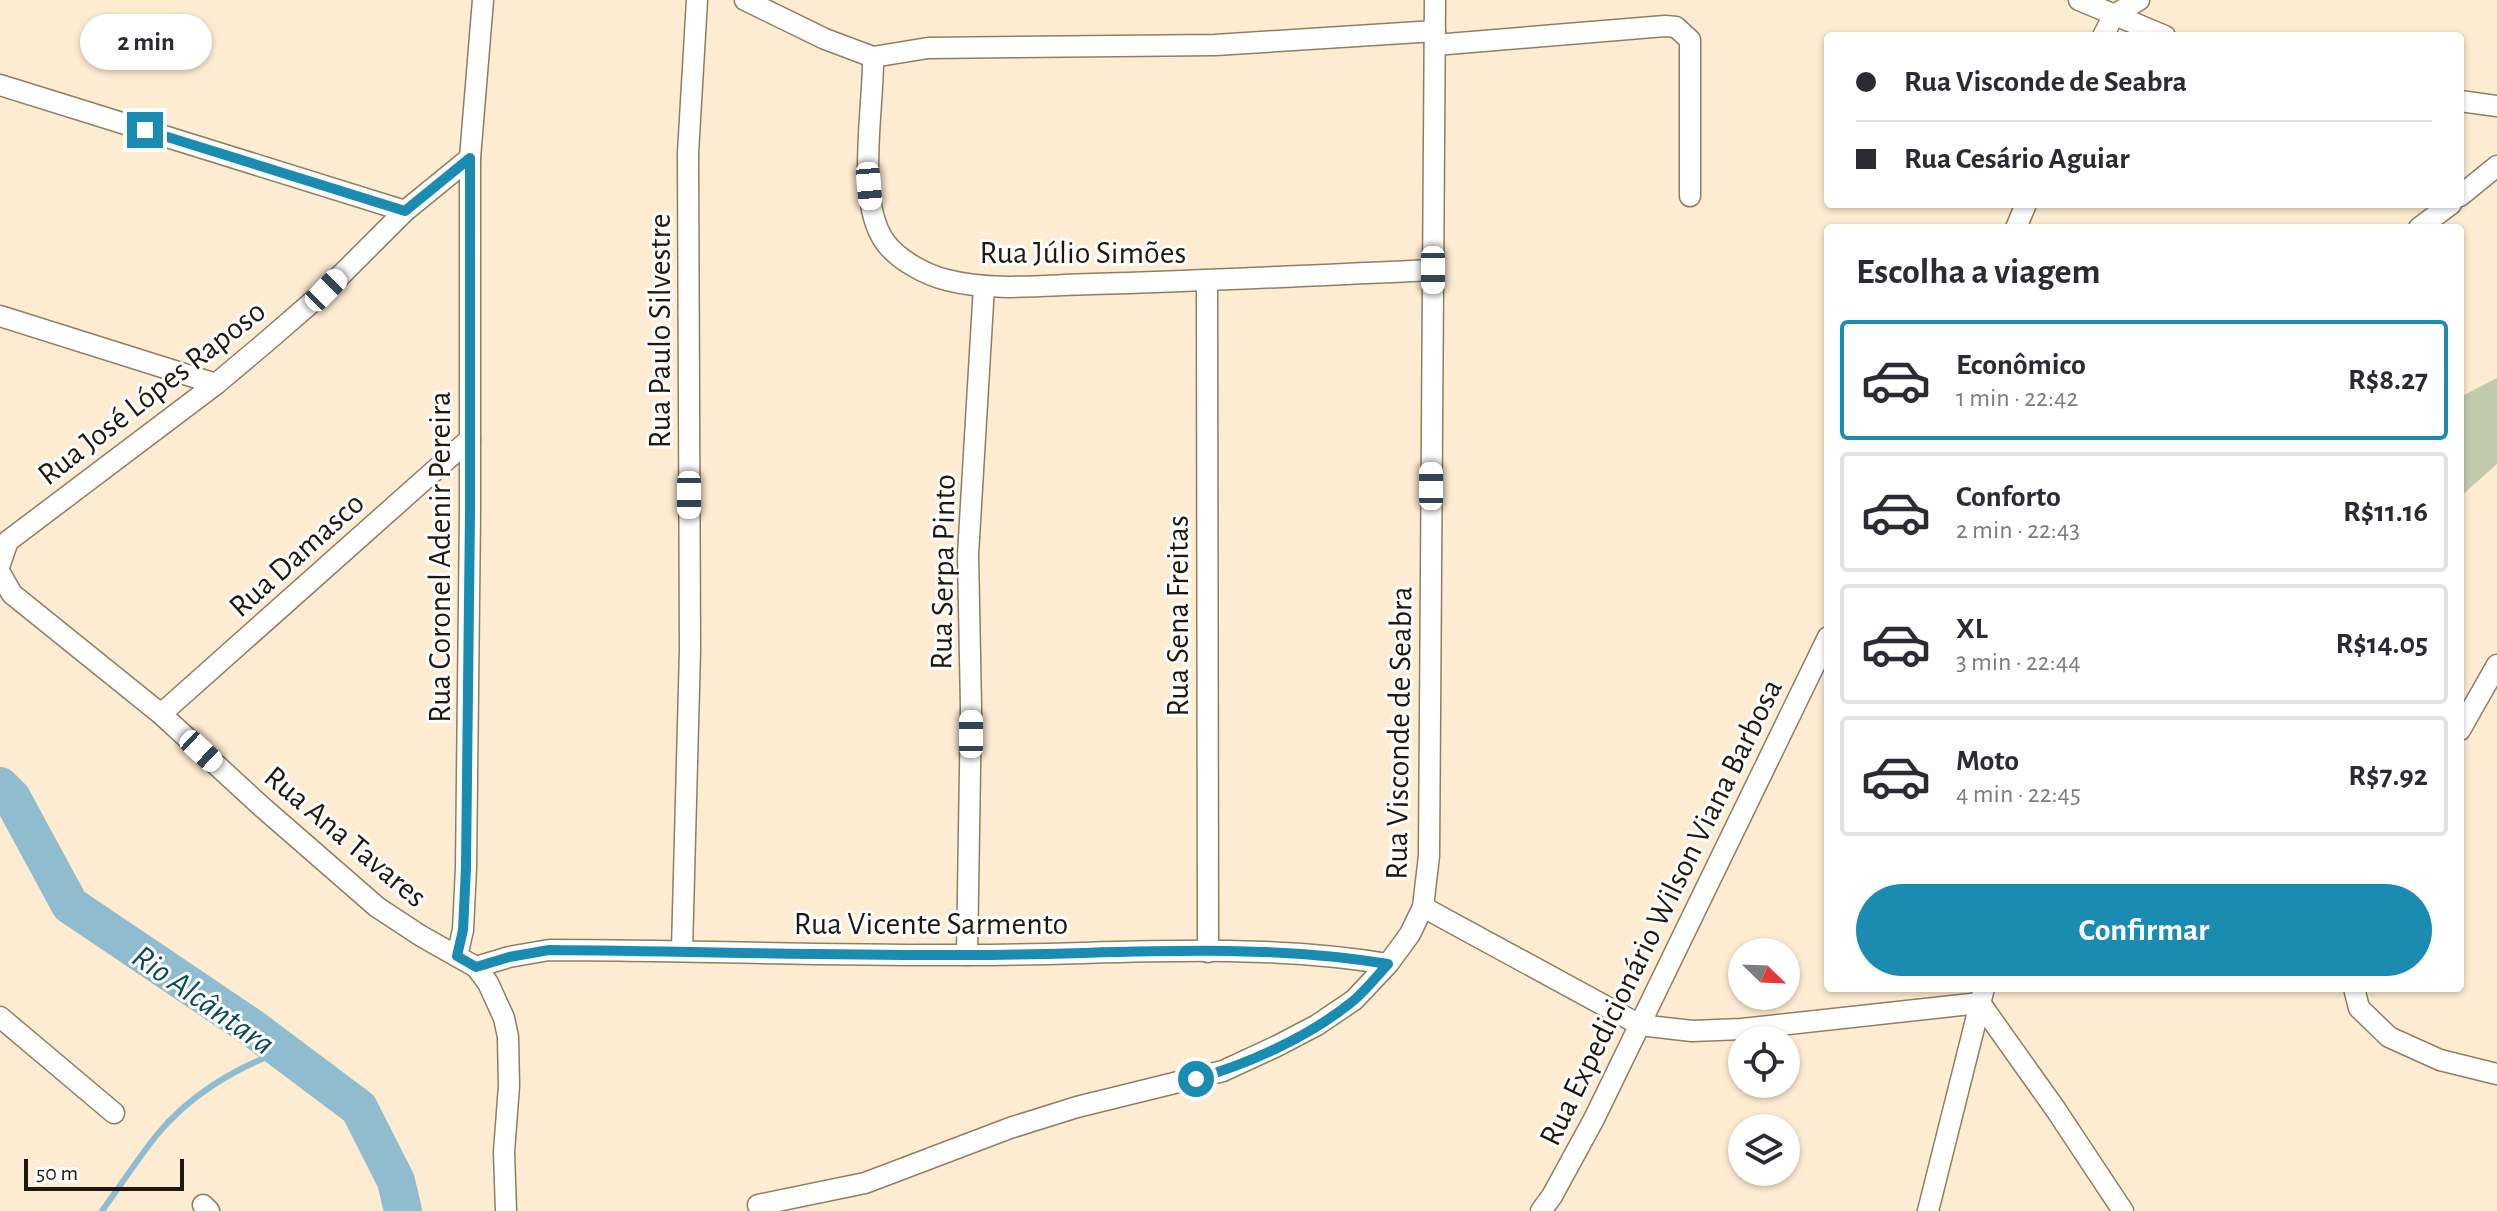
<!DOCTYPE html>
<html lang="pt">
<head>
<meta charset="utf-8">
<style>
  :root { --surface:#fff; --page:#f2f2f3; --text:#2b2b33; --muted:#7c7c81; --line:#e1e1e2; --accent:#1b8cb1 }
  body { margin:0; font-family:"Alegreya Sans",sans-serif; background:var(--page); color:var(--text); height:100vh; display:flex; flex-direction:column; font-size:30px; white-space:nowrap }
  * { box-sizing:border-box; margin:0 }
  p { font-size:26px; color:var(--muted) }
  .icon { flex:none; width:44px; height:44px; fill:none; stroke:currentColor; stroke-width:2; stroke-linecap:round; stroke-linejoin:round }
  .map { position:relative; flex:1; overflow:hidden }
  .sheet { position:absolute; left:1824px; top:224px; width:640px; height:768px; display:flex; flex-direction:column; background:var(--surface); border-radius:8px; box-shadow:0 2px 6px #0004 }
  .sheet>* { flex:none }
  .guide { position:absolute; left:1824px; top:32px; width:640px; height:176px; border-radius:8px; box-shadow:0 2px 6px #0004; display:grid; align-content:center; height:176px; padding:0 32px; background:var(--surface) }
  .needle { width:52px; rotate:113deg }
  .fabs { position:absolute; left:1728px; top:938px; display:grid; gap:16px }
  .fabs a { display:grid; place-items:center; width:72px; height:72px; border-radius:50%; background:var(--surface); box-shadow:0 2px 6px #0004; font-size:40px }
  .scale { position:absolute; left:24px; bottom:20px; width:160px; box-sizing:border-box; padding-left:8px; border:4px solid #1f180c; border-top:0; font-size:22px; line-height:28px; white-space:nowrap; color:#1f180c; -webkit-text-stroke:6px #fff; paint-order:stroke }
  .end { position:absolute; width:36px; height:36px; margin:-18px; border:10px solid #1b8cb1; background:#fff; box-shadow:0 0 0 4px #fff }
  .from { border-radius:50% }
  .bubble { position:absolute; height:56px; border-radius:28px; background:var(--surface); box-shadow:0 2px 6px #0004; font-size:26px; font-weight:700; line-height:56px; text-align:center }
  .car { position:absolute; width:24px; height:48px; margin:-24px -12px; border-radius:10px; box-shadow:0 0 6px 2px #0007; background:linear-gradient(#fff 24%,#345 0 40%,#fff 0 76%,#345 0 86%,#fff 0) }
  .guide b { display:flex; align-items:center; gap:28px; height:76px; font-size:30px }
  .guide b+b { border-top:2px solid var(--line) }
  .guide i { width:20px; height:20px; background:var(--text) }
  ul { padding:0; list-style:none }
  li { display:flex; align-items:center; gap:24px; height:120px; margin:0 16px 12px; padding:0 16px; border:4px solid var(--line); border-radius:8px }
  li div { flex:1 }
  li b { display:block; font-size:30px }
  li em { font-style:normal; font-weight:700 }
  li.on { border-color:var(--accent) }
  li>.icon { width:72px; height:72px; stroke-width:1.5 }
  h2 { padding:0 32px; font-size:36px; line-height:96px }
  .action { display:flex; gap:16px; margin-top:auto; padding:16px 32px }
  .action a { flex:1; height:92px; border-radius:48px; background:var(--accent); color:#fff; font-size:32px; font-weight:700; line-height:92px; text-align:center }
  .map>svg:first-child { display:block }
</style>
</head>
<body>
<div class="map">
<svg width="2497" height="1211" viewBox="0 0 2497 1211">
  <rect width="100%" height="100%" fill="#fdebd2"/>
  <polygon fill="#c2caae" points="2497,378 2497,464 2460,497 2460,397"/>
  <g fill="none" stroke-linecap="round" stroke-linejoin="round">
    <g stroke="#8fbccf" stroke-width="6">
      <polyline points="0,800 12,798"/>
      <path d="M 102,1211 C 120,1186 137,1160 156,1136 C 187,1097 236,1067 283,1051"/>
    </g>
    <polyline stroke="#8fbccf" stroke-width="38" points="0,786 12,798 70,905 251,1027 359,1108 396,1181 403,1211"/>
    <g stroke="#917e60" stroke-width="23">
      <g id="minor">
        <polyline points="745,0 825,39 873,57 928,48 1215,45 1435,31"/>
        <polyline points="2079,0 2165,36"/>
        <polyline points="2114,15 2139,0"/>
        <polyline points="2103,36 2114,15"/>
        <polyline points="1435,45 1665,26 1676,27 1690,40 1690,196"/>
        <path d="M 873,57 C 874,108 855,200 885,242 C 898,260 926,275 947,280 C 993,292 1045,285 1092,284 C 1206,281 1319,275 1433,270"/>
        <polyline points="0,85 405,211"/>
        <polyline points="2460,101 2497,106"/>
        <polyline points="2460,196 2497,166"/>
        <polyline points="2016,228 2026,204"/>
        <polyline points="2419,228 2451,204"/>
        <polyline points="1207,281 1208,952"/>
        <polyline points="0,316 216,384"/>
        <polyline points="0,564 8,541 216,384 266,342 326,290 405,211 470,158"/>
        <polyline points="0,573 12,594 161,714 261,806 377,907 421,936 476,967 488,983 504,1018 508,1037 509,1086 504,1152 506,1211"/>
        <polyline points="161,714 470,439"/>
        <polyline points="2460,730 2497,665"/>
        <polyline points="1423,907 1640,1025 1692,1031 1742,1029 1980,1003"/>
        <polyline points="682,950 690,650 688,153 697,0"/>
        <polyline points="967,955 971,707 968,555 984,286"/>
        <polyline points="457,956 463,930 466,868 470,512 470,158 483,0"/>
        <path d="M 476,967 L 509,957 L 549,950 C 689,950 829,956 969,955 C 1108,955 1250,941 1388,964"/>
        <polyline points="2354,988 2359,1008 2389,1037 2440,1060 2497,1074"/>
        <polyline points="1980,1003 2056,1110 2123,1211"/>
        <polyline points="0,1017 114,1113"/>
        <polyline points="203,1205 209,1211"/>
        <polyline points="758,1205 865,1183 1010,1128 1077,1107 1223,1071 1277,1046 1317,1025 1354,1000 1388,964 1410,934 1423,907 1429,856 1435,0"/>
        <polyline points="1541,1211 1552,1196 1594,1119 1828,637"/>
        <polyline points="1928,1211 1984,988"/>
      </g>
    </g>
    <use href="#minor" stroke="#fff" stroke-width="20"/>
  </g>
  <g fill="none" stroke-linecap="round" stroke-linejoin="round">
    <path stroke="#1b8cb1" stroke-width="10" d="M 145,130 L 405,211 L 470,158 L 470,512 L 466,868 L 463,930 L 457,956 L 476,967 L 509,957 L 549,950 C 689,951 829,956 969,955 C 1108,955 1250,941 1388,964 C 1377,976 1366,990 1353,1001 C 1309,1037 1250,1063 1196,1079"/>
  </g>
  <g text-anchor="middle" stroke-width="6" stroke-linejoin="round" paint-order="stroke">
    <g font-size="32" fill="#1f180c" stroke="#fff">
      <text x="1083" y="263">Rua Júlio Simões</text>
      <text transform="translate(659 331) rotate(-90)" y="11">Rua Paulo Silvestre</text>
      <text transform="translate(151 392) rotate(-38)" y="11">Rua José Lópes Raposo</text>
      <text transform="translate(296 554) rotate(-42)" y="11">Rua Damasco</text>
      <text transform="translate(439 557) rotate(-90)" y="11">Rua Coronel Adenir Pereira</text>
      <text transform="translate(942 572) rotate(-89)" y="11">Rua Serpa Pinto</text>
      <text transform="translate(1177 616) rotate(-90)" y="11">Rua Sena Freitas</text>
      <text transform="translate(1398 733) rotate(-89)" y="11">Rua Visconde de Seabra</text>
      <text transform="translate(346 836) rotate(40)" y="11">Rua Ana Tavares</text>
      <text transform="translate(1660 912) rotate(-64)" y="11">Rua Expedicionário Wilson Viana Barbosa</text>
      <text x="931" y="934">Rua Vicente Sarmento</text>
    </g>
    <g font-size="34" font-style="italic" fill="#0a495d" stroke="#fff">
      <text transform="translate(204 999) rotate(35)" y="12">Rio Alcântara</text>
    </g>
  </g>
</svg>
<div class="fabs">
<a><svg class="needle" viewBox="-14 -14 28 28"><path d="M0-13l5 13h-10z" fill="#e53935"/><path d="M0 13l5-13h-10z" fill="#7c7c81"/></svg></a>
<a><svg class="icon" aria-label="locate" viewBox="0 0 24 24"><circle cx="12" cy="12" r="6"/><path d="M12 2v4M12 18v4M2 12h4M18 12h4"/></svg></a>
<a><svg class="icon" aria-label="layers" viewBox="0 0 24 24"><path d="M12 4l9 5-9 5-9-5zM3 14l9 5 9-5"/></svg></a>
</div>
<div class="scale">50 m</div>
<i class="end from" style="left:1196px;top:1079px"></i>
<i class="end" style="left:145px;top:130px"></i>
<div class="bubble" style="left:80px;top:14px;width:132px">2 min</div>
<i class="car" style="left:869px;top:186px;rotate:175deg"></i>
<i class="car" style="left:1433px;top:270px;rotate:180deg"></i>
<i class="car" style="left:326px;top:290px;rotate:45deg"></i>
<i class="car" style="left:1431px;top:486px;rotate:0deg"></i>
<i class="car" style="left:689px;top:495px;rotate:180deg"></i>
<i class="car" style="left:971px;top:734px;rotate:0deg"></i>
<i class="car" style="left:201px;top:751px;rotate:133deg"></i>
<div class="guide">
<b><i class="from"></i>Rua Visconde de Seabra</b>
<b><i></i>Rua Cesário Aguiar</b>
</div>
<section class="sheet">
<h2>Escolha a viagem</h2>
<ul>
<li class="on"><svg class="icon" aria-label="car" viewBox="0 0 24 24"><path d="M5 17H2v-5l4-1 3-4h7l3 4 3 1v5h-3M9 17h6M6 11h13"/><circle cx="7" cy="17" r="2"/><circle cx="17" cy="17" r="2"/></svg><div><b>Econômico</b><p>1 min · 22:42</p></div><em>R$8.27</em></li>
<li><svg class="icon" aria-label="car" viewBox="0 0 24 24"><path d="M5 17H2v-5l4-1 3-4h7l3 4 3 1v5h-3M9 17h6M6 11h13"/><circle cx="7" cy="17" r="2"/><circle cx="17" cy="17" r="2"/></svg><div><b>Conforto</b><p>2 min · 22:43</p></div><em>R$11.16</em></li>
<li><svg class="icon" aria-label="car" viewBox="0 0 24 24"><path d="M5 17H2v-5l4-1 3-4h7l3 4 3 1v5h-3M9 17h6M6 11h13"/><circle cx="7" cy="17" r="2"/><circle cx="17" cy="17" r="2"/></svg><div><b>XL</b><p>3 min · 22:44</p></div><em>R$14.05</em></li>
<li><svg class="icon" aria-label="car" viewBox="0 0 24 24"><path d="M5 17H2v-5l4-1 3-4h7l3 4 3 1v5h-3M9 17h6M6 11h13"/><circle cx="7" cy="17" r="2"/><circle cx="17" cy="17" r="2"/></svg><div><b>Moto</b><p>4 min · 22:45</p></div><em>R$7.92</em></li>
</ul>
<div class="action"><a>Confirmar</a></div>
</section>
</div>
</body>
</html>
